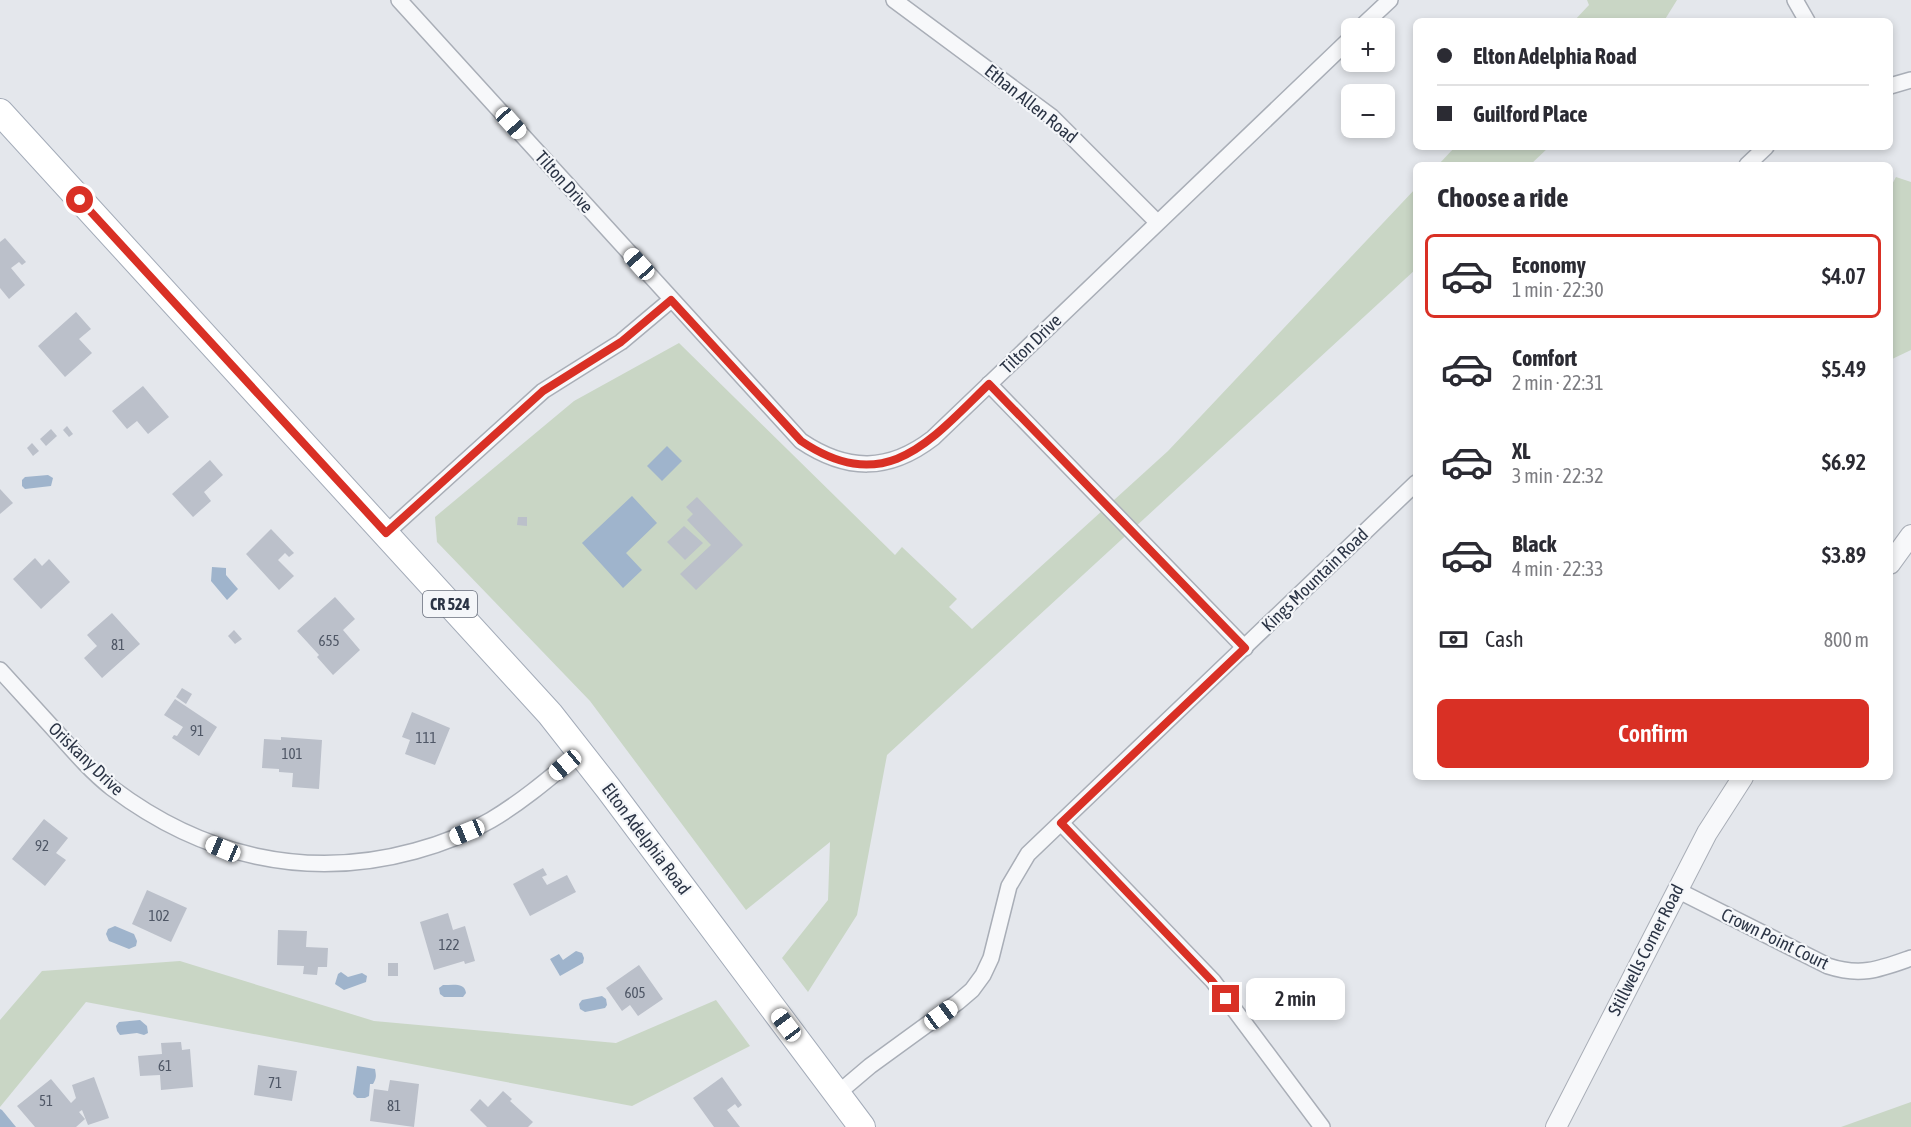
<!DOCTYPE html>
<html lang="en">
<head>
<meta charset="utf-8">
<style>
  :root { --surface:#fff; --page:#f7f7f7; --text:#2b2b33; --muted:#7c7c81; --line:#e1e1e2; --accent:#d93025 }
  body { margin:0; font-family:"Asap Condensed",sans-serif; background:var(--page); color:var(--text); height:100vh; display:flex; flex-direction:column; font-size:22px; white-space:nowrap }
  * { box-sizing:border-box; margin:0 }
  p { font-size:20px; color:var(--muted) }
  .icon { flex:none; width:33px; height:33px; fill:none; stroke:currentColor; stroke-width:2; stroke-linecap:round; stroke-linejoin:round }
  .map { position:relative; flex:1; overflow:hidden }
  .drawer { position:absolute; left:1413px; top:162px; width:480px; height:618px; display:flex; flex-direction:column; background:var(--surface); border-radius:9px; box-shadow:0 3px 9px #0003 }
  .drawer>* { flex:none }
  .guide { position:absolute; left:1413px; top:18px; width:480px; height:132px; border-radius:9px; box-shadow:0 3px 9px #0003; display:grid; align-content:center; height:132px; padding:0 24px; background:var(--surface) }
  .tools { position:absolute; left:1341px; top:18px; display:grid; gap:12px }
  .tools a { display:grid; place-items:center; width:54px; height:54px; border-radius:9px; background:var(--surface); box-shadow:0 3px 9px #0003; font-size:30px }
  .end { position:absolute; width:27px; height:27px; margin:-14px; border:8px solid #d93025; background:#fff; box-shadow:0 0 0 3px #fff }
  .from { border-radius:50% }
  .bubble { position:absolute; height:42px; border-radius:9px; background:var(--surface); box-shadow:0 3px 9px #0003; font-size:20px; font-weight:600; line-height:42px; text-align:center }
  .car { position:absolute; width:18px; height:36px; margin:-18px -9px; border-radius:8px; box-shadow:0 0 4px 2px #0007; background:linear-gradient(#fff 24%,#345 0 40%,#fff 0 76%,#345 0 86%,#fff 0) }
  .guide b { display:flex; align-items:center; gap:21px; height:57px; font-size:22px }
  .guide b+b { border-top:2px solid var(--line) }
  .guide i { width:15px; height:15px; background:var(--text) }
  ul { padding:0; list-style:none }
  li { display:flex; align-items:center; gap:18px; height:84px; margin:0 12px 9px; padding:0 12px; border:3px solid transparent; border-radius:9px }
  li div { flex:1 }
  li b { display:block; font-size:22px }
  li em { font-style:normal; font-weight:600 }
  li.current { border-color:var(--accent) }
  li>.icon { width:54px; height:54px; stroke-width:1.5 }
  h2 { padding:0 24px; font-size:27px; line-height:72px }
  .pay { display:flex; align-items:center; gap:15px; height:66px; padding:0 24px; font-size:22px }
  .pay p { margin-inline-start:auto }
  .cta { display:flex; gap:12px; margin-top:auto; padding:12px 24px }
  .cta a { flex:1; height:69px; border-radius:9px; background:var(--accent); color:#fff; font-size:24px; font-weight:600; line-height:69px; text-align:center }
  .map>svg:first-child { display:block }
</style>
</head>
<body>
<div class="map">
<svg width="1911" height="1127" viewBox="0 0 1911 1127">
  <rect width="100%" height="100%" fill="#e4e7ec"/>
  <g fill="#c9d6c5">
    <polygon points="1587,0 1677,0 1664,21 1574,21 1589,5"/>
    <polygon points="1455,147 1549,147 1530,165 1438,165"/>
    <polygon points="1896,177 1911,182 1911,350 1890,360 1890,188"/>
    <polygon points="1416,188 1416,269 887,755 857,915 808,992 782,958 828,900 830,842 746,910 590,701 437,542 435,517 574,401 679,343 895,555 902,547 957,599 949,607 972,629 1168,451"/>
    <polygon points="180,961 374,1021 616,1043 716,1000 750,1046 632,1106 86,1002 0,1107 0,1020 42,971"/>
    <polygon points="1911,1102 1911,1127 1841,1127"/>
  </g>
  <g fill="#9fb4cc">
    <polygon points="667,446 682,461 662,481 647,466"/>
    <polygon points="48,475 53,478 51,486 25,489 22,486 22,480 25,477"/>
    <polygon points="632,496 657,523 626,553 642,570 623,588 582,543"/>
    <polygon points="212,567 226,568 226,575 238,589 227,600 211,581"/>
    <polygon points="115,926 134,934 137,941 136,946 129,949 109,941 106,934 108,929"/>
    <polygon points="576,951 582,953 584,958 583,963 560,976 550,959 559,954 563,960"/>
    <polygon points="341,972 348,977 362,973 367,976 366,982 344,990 335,984 338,974"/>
    <path d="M 443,985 C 452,985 465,982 466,993 L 463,997 L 444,997 L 440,994 L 439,988 Z"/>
    <polygon points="602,996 606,999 607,1005 605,1008 585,1012 580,1009 579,1004 582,1000"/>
    <polygon points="140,1020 147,1026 148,1033 144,1035 137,1033 120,1035 117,1031 116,1026 119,1022"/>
    <path d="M 357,1066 L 375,1069 C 376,1076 377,1077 373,1084 L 370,1084 L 369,1096 L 365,1098 L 357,1098 L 353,1094 Z"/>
    <polygon points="0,1109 2,1110 16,1127 0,1127"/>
  </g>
  <g fill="#bbc0ca">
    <polygon points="5,238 26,262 22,265 19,262 11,268 25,285 9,299 0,288 0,242"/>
    <polygon points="76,312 91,329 79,339 92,353 65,377 38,346"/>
    <polygon points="143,386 169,417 148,434 137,421 127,429 112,411"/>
    <polygon points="67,426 73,434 69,437 63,430"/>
    <polygon points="51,429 57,436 46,446 40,439"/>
    <polygon points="32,443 39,451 33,456 27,448"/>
    <polygon points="210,460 223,475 204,492 211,501 193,517 172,494"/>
    <polygon points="0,489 13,503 0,514"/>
    <polygon points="697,497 743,545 696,590 680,574 711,545 687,520 693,514 686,507"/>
    <polygon points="518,517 527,517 527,526 517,525"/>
    <polygon points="684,526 703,543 685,560 667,542"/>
    <polygon points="271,529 294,553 289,557 285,553 278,560 294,576 279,590 246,554"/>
    <polygon points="35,558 42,566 49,559 70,582 41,609 13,579"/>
    <polygon points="335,597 355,619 343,630 360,650 333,675 317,657 319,655 297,631"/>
    <polygon points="112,613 140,644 102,678 84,658 97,646 87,635"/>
    <polygon points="234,630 242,639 235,644 228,636"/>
    <polygon points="182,688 192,694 186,704 176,697"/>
    <polygon points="175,699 217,727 199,756 172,738 174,735 177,736 183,727 164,715"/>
    <polygon points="412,712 450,728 435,765 405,754 410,740 402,737"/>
    <polygon points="281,737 322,740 319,789 292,787 293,773 279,772 279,769 262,768 264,739 281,740"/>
    <polygon points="44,819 68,838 56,853 66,860 45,886 12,859"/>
    <polygon points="543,868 547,875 542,877 547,885 567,875 576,892 530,916 513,884"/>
    <polygon points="147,890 187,908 171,942 132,924"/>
    <polygon points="448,913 453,930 465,926 475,961 465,964 464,961 434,970 420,922"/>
    <polygon points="278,930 307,931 306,947 328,948 327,967 318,967 317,975 303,974 304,966 277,965"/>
    <rect x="388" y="963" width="10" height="13"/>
    <polygon points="639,965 663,999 638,1016 630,1005 622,1011 606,988"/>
    <polygon points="181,1042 182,1050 190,1049 193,1087 161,1090 160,1075 140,1076 138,1056 162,1054 161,1043"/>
    <polygon points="258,1065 297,1071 292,1101 254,1095"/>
    <polygon points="94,1077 109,1118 88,1125 82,1110 79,1112 85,1119 76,1127 35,1127 17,1106 51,1079 71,1103 76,1098 72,1085"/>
    <polygon points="722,1077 742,1105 738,1108 735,1104 727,1110 740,1127 714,1127 693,1098"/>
    <polygon points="390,1080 419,1084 414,1127 370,1121 374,1089 388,1091"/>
    <polygon points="503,1091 512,1099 510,1101 533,1122 528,1127 487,1127 470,1110 480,1099 488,1107"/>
  </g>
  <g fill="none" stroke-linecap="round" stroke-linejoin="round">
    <g stroke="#a9aeb7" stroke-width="18">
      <g id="minor">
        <path d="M 399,0 L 801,441 C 847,472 889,472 933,438 L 1352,37"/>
        <polyline points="894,0 1052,117 1157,222"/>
        <polyline points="1795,0 1807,21"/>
        <polyline points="1360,28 1390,0"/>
        <polyline points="1890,86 1911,80"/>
        <polyline points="1747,165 1766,147"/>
        <polyline points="989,384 1245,648"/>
        <polyline points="386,533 543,391 621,342 671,300"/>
        <path d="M 0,670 C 20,692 41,715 61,737 C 77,755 93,773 112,788 C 202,856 306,881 415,851 C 441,844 467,834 491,820 C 523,801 552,776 581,752"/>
        <polyline points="1061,823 1213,981 1322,1127"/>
        <path d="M 1677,890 L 1828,966 C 1861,977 1880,969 1911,958"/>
        <polyline points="837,1094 870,1066 958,1002 972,990 983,975 991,958 1009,886 1028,854 1416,483"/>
      </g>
    </g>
    <g stroke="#a9aeb7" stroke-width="22">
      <g id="tertiary">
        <polyline points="1890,564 1911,535"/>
        <polyline points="1556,1127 1707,833 1743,777"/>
      </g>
    </g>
    <g stroke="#a3abb8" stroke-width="28">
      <polyline id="primary" points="0,112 550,714 608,788 862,1127"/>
    </g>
    <use href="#minor" stroke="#f7f8fa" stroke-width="15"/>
    <use href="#tertiary" stroke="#f7f8fa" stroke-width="20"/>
    <use href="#primary" stroke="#fff" stroke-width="26"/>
  </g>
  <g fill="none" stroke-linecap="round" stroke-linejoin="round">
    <path stroke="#d93025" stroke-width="8" d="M 80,200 L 386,533 L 543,391 L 621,342 L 671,300 L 801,441 C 886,498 930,441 989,384 L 1245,648 L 1061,823 L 1212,981 L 1226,999"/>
  </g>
  <g text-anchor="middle" stroke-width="4.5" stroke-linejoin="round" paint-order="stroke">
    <g font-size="15" fill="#4f5766">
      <text x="329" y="646">655</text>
      <text x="118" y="650">81</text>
      <text x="197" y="736">91</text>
      <text x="426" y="743">111</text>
      <text x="292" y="759">101</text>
      <text x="42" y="851">92</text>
      <text x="159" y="921">102</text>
      <text x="449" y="950">122</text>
      <text x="635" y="998">605</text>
      <text x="165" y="1071">61</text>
      <text x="275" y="1088">71</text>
      <text x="46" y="1106">51</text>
      <text x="394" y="1111">81</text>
    </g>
    <rect fill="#f4f6f9" stroke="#676e7b" stroke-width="1.5" x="423" y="591" width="54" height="26" rx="4.5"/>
    <g font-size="16" font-weight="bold" fill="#2b3445">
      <text x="450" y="610">CR 524</text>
    </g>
    <g font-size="18" fill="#2b3445" stroke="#f4f6f9">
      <text transform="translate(1031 104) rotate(39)" y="6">Ethan Allen Road</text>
      <text transform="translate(564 182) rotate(48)" y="6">Tilton Drive</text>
      <text transform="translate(1031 344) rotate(-44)" y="6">Tilton Drive</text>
      <text transform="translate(1315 580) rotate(-44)" y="6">Kings Mountain Road</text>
      <text transform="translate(86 759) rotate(44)" y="6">Oriskany Drive</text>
      <text transform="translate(646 839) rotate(53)" y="6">Elton Adelphia Road</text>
      <text transform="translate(1775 939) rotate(26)" y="6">Crown Point Court</text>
      <text transform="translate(1646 950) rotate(-63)" y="6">Stillwells Corner Road</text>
    </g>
  </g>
</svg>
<div class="tools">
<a>+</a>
<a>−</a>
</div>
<i class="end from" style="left:80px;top:200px"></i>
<i class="end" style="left:1226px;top:999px"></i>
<div class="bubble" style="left:1246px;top:978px;width:99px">2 min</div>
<i class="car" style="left:511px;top:123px;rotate:138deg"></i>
<i class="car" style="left:639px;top:264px;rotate:318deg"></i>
<i class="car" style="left:565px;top:765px;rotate:230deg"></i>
<i class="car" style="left:467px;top:832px;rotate:248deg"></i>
<i class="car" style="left:223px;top:849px;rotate:293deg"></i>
<i class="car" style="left:941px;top:1015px;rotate:54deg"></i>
<i class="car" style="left:786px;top:1025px;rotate:323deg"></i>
<div class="guide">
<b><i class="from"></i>Elton Adelphia Road</b>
<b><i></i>Guilford Place</b>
</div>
<section class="drawer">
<h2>Choose a ride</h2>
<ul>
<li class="current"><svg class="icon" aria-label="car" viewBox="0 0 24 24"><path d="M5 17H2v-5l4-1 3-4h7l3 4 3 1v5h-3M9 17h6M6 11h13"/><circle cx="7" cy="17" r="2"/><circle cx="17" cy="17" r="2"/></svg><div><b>Economy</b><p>1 min · 22:30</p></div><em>$4.07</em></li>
<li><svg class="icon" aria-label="car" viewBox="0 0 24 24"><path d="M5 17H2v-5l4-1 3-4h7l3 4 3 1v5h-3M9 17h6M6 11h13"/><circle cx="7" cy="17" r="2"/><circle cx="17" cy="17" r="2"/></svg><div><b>Comfort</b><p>2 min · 22:31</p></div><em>$5.49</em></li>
<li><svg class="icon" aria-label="car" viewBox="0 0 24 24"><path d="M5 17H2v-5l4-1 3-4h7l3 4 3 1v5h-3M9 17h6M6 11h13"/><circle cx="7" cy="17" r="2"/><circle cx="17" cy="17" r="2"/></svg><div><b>XL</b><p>3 min · 22:32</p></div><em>$6.92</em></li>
<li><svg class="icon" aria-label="car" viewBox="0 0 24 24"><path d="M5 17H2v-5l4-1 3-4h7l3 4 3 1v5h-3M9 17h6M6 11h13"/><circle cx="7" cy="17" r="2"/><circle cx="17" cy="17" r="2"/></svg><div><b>Black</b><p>4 min · 22:33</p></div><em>$3.89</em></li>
</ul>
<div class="pay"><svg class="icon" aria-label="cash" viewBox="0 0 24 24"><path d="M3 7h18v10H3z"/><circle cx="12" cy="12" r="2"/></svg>Cash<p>800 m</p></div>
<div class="cta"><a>Confirm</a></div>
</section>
</div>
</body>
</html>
